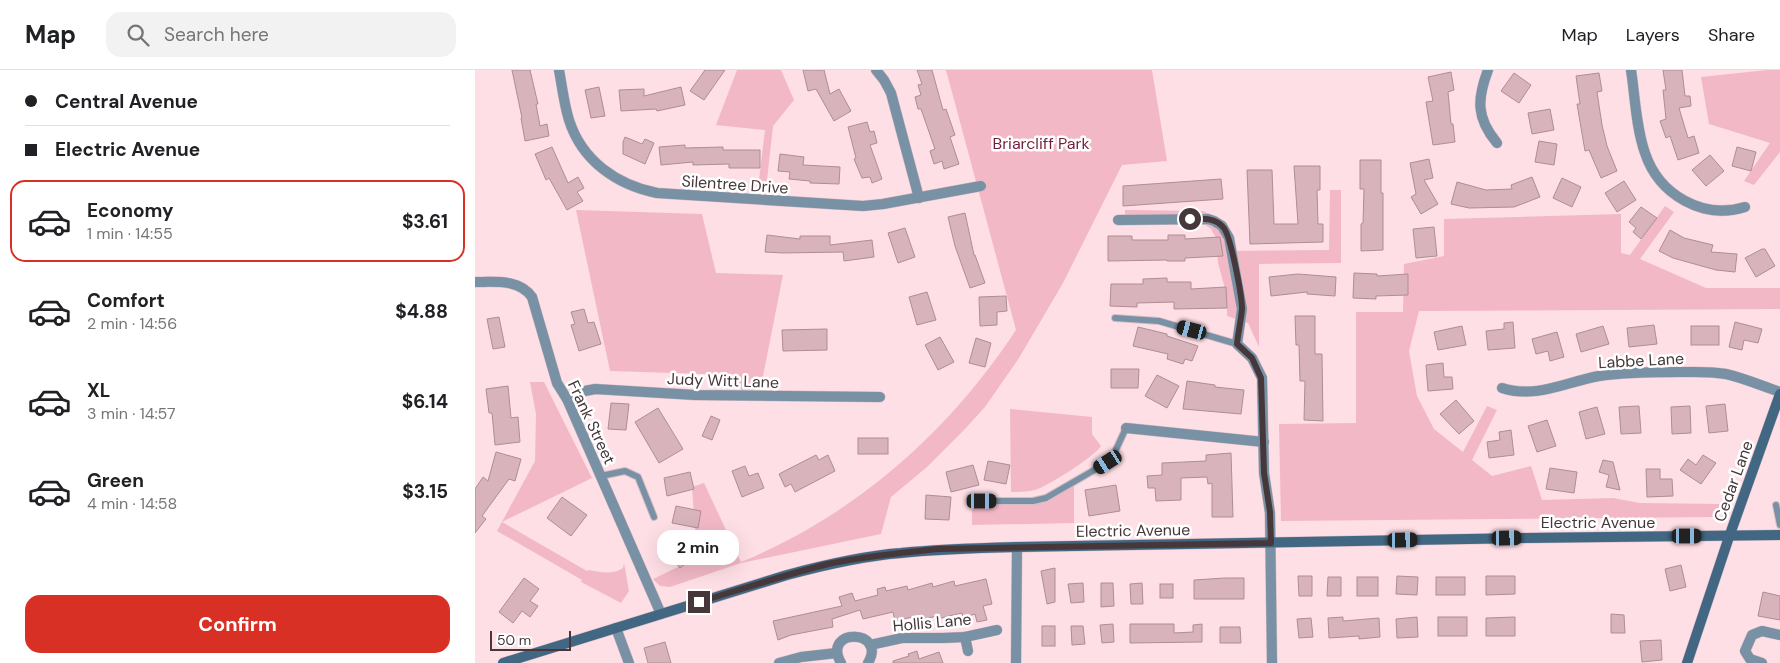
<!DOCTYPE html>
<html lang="en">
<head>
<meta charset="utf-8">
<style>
  :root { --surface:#fff; --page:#f2f2f2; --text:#202124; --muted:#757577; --line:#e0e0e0; --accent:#d93025 }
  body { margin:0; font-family:"DM Sans",sans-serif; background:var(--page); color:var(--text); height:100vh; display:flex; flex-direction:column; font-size:19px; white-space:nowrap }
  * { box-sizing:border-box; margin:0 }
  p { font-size:16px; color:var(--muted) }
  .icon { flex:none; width:28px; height:28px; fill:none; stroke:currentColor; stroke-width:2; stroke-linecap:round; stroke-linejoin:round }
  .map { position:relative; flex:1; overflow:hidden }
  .details { display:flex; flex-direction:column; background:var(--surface); width:475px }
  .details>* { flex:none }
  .top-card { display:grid; align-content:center; height:110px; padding:0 25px; background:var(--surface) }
  .scale { position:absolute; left:15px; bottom:12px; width:81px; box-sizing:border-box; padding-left:5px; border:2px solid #46373a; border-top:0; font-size:14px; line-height:18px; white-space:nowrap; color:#46373a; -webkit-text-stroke:4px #fff; paint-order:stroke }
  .end { position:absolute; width:22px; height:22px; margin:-11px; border:6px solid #46373a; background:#fff; box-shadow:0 0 0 2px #fff }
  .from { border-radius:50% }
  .bubble { position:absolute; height:35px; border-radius:15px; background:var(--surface); box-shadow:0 5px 20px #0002; font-size:16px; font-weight:700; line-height:35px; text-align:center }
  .car { position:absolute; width:15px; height:30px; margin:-15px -8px; border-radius:6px; box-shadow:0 0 4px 1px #0007; background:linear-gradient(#222 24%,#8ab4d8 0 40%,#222 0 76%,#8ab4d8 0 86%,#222 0) }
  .top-card b { display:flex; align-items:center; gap:18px; height:48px; font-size:19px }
  .top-card b+b { border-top:1px solid var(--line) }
  .top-card i { width:12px; height:12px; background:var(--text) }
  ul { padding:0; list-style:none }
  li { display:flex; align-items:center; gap:15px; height:82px; margin:0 10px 8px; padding:0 15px; border:2px solid transparent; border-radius:15px }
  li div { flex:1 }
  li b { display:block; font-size:19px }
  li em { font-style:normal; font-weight:700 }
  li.current { border-color:var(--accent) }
  li>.icon { width:45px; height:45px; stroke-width:1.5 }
  .action { display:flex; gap:10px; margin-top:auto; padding:10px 25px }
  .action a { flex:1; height:58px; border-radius:15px; background:var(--accent); color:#fff; font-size:20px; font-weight:700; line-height:58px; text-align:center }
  header { display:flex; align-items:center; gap:30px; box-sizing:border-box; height:70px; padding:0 25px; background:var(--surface); border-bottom:1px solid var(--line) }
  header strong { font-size:24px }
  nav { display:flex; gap:28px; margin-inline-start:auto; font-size:18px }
  .search { width:350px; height:45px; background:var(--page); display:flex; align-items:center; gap:12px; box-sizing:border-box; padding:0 18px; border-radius:15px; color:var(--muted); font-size:19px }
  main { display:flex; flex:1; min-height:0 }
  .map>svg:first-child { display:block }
</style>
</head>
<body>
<header>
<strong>Map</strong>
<div class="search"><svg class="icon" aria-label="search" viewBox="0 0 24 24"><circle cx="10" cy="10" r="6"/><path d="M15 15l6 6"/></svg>Search here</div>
<nav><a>Map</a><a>Layers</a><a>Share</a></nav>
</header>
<main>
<section class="details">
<div class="top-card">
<b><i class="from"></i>Central Avenue</b>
<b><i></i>Electric Avenue</b>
</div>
<ul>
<li class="current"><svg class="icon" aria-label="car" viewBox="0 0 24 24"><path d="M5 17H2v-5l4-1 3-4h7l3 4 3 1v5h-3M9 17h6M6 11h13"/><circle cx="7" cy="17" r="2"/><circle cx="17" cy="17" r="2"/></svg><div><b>Economy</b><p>1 min · 14:55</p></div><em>$3.61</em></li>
<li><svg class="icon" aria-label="car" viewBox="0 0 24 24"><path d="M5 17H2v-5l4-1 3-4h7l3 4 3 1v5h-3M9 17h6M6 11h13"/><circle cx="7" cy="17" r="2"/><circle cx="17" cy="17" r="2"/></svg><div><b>Comfort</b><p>2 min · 14:56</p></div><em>$4.88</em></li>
<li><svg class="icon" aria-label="car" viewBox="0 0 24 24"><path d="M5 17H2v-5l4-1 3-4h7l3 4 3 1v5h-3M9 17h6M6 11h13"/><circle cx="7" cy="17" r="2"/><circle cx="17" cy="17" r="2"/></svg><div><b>XL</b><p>3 min · 14:57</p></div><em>$6.14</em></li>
<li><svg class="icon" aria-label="car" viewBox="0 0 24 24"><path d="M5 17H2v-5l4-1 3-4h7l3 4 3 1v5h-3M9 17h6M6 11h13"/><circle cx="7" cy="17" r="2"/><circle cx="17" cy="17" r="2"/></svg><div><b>Green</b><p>4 min · 14:58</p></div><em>$3.15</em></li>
</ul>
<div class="action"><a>Confirm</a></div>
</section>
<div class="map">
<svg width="1305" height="593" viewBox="0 0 1305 593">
  <rect width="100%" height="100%" fill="#fedfe6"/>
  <g fill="#f2b8c6">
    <polygon points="262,0 306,0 319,30 298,56 291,119 283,118 290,60 241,55"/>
    <path d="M 471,0 L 677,0 L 692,91 L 647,95 L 588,213 L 544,288 L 510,337 L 489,360 L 452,397 L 416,427 L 406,464 L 266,493 L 195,517 L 185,516 L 178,509 L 222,488 L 217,417 L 229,413 L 266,492 C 380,445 473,363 541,260 Z"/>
    <polygon points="1292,0 1305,0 1305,82 1279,115 1269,111 1295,73 1234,54 1226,7"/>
    <polygon points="855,120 866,120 866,193 784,194 784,277 773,253 752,246 752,226 743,193 741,168 736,159 729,154 650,152 650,140 728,141 742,147 754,181 854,180"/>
    <polygon points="1190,136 1199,142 1165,189 1231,218 1305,218 1305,239 944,241 934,281 942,326 959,359 988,382 1012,336 1022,340 997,390 1017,406 1056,396 1067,430 1138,428 1165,433 1245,434 1240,447 806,451 804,354 881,353 881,242 928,242 929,194 969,186 969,149 1146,144 1146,183 1155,185"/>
    <polygon points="101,140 227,144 241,203 308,205 285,321 266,320 262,305 135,301"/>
    <path d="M 55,312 L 69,312 L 117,408 L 27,452 L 112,501 L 113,500 C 124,502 139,505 148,498 L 149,493 L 154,521 L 146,533 L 106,512 L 107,510 L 22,461 L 60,391 L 61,344 Z"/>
    <path d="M 535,339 L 617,347 L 617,364 L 626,376 C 619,387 573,416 560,420 C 552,422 544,422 536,422 Z"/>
    <polygon points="599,409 599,453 497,455 497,432 549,432 564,430"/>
  </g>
  <g fill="#d8b3bb" stroke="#b08c94">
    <polygon points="37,0 55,0 63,34 61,34 65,56 72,54 74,66 50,71 46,48 47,48"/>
    <polygon points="230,0 250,0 229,30 215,21"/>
    <polygon points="328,0 349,0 355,24 364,19 376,41 359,51 341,19 333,21"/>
    <polygon points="442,0 457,0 468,40 471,39 480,65 475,67 484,94 469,99 467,91 459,94 455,81 460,79 446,39 443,39 440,27 446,25 443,15 447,14"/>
    <polygon points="1188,0 1207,0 1210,26 1215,26 1216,36 1204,38 1213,68 1219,66 1224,83 1203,90 1195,66 1191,68 1185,51 1191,49 1188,20 1191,20"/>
    <polygon points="976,2 979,20 973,22 976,54 978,54 980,72 958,75 951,32 958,31 953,7"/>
    <polygon points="1039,3 1056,15 1044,33 1026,21"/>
    <polygon points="1124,3 1127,21 1122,22 1127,55 1132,76 1142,101 1126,108 1114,80 1110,81 1102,34 1105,34 1101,6"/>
    <polygon points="124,17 130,46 116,48 110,20"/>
    <polygon points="206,17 210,35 182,41 181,39 146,41 144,20 169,19 169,26"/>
    <polygon points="1075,39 1079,60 1057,64 1053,43"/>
    <polygon points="392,52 395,62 399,61 402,73 395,75 407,109 397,113 395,107 387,108 379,89 381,88 373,57"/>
    <polygon points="150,67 167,74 170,69 179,73 170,94 148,84 148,72"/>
    <polygon points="1064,71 1082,74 1079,95 1060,92"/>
    <polygon points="210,75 210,78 248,77 248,80 285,80 285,98 254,98 254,94 218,95 218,92 186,95 184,77"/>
    <polygon points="77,77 93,113 103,107 109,118 102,122 108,131 92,140 74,108 71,110 60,84"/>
    <polygon points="1262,77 1281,82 1276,101 1257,96"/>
    <polygon points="305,84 329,87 328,95 365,97 364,114 335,113 335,111 314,109 315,102 303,101"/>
    <polygon points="1235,85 1249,101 1231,116 1217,100"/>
    <polygon points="954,89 958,108 949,110 963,134 946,144 936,127 941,124 935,93"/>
    <polygon points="885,90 906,90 906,123 908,123 908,180 886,181 886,154 888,153 889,119 885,119"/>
    <polygon points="819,96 845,96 845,120 842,120 843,154 848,154 848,172 775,174 772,100 797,100 799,154 823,154"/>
    <polygon points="1057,107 1065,127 1039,137 994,138 976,134 982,112 1011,120 1037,119 1036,115"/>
    <polygon points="1087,108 1106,117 1097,137 1078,128"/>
    <polygon points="746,109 748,129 648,136 648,116"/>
    <polygon points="1149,111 1161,130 1142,142 1130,123"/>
    <polygon points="1166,137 1182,148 1166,169 1158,162 1161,158 1154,152"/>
    <polygon points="490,143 499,185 500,185 510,213 495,218 480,176 473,147"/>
    <polygon points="959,157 962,186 941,188 938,159"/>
    <polygon points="430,158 440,187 423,193 413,163"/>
    <polygon points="1195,160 1209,168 1238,175 1236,182 1262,184 1260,202 1241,200 1198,188 1184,181"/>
    <polygon points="292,165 325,169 325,166 355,166 355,175 397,170 399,187 369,191 368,182 308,183 290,182"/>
    <polygon points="693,165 710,165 710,169 745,167 748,186 710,188 710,191 692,191 692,190 633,191 633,166 657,166 657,170 693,170"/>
    <polygon points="1287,179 1290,179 1300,196 1281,207 1270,188"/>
    <polygon points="879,203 902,204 902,206 933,204 933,225 901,226 901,229 878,228"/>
    <polygon points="823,204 861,207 860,226 832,224 832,222 796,226 794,207"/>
    <polygon points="692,208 692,212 716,212 716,219 751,217 752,238 699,239 699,232 662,233 662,237 635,236 636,214 668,214 668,209"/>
    <polygon points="452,222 461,250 442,255 434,227"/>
    <polygon points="531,226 532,241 522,242 522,255 505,256 504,227"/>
    <polygon points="109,239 113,253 119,252 126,274 104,281 96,255 100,254 96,242"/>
    <polygon points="820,246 840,246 840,284 847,284 848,351 829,350 830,311 825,311 824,275 821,275"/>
    <polygon points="24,247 30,277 18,279 12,249"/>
    <polygon points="1038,252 1040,278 1013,280 1011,261 1029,259 1029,253"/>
    <polygon points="1260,252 1287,259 1283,273 1269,270 1267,280 1254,277"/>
    <polygon points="1179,255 1182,274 1154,277 1152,258"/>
    <polygon points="987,256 991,275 963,280 959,262"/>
    <polygon points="1128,256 1134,274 1106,282 1101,264"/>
    <rect x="1216" y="256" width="28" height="19"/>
    <polygon points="663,257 692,264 692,266 723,276 717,291 710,289 708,294 692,289 693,284 658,276"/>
    <polygon points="352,259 352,280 308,281 307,260"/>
    <polygon points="1082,262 1089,287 1075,291 1073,281 1061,284 1057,269"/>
    <polygon points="465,267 479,292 463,300 450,275"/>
    <polygon points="501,268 516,273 510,297 494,293"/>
    <polygon points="968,293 969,307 977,307 978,319 953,321 951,295"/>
    <polygon points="636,299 664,299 663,318 636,318"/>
    <polygon points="682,305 704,316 692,338 670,326"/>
    <polygon points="712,311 740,315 740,317 769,320 766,344 708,339"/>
    <polygon points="33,316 36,348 43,347 45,372 20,375 17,343 14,343 11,319"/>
    <polygon points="981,330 999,351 984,364 965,344"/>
    <polygon points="136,333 154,334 151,360 133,359"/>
    <polygon points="1250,334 1253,361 1234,363 1231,336"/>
    <polygon points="1164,336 1166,363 1146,364 1144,337"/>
    <polygon points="1215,336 1216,363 1197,364 1196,337"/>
    <polygon points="1122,337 1130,364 1111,369 1104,342"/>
    <polygon points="183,338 208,379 184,393 160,352"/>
    <polygon points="236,346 245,350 237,370 227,366"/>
    <polygon points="1072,350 1081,376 1062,382 1053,356"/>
    <polygon points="1036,360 1039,385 1014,388 1012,372 1025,370 1024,362"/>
    <rect x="383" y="368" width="30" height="16"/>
    <polygon points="21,382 46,389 40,411 34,409 7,446 11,449 0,463 0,419 8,407 13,411"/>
    <polygon points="756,383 758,447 737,447 737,413 733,414 732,407 706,408 706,430 681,431 680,418 673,418 672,406 687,405 687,393 731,391 731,385"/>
    <polygon points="341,385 344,390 353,385 360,401 320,422 316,414 310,417 304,404"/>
    <polygon points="1228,385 1241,393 1226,414 1205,400 1213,389 1221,395"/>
    <polygon points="1128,390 1138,392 1145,420 1131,417 1134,405 1124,402"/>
    <polygon points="513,391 535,395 531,414 509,410"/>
    <polygon points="498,395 504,415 476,422 471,402"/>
    <polygon points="270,396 274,406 283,403 289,418 267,427 257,401"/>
    <polygon points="1075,398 1102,402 1099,423 1071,419"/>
    <polygon points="1171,399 1185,399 1185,409 1197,409 1198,426 1172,427"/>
    <polygon points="215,402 219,419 192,426 189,408"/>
    <polygon points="641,415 645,441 614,446 610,420"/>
    <polygon points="451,425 476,427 474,450 450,449"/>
    <polygon points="87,427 112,445 96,466 72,448"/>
    <polygon points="201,436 226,441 223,458 197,453"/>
    <polygon points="204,464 221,485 205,498 197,488 200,486 191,475"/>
    <polygon points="1206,495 1211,517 1195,521 1190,499"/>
    <polygon points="580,498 580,532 572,534 566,501"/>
    <polygon points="823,506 837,506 837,526 824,526"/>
    <polygon points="922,506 943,507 942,525 921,524"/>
    <polygon points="1011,506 1040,506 1040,524 1011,525"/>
    <polygon points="853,507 866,507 866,526 852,526"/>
    <rect x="882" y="507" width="21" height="19"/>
    <rect x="961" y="507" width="29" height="18"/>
    <polygon points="49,508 64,519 55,531 63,536 55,547 47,541 38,553 24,542"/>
    <polygon points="750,508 769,508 769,529 719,529 719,510"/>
    <polygon points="511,509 517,534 508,536 512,550 502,552 500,544 488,548 487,543 466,548 465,545 443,551 442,546 420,551 418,542 388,549 385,540 357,549 358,557 316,565 303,570 298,551 367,536 364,527 377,523 380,531 403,525 402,519 410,517 411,521 432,516 433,520 457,513 458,517 479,511 480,516"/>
    <polygon points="608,513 609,532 596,533 593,514"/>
    <polygon points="626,513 638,513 639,536 626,537"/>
    <polygon points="667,513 668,534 656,534 655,514"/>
    <rect x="685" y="514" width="13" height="14"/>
    <polygon points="1288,522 1305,526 1305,550 1283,546"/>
    <polygon points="1136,544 1149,545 1150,563 1136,563"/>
    <polygon points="868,547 868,551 904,548 905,567 884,569 884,566 854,568 853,548"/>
    <polygon points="942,547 943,567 922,568 921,549"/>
    <rect x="963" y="547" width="29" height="19"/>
    <polygon points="1040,547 1040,566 1011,566 1011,548"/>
    <polygon points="836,548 838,567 824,568 822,549"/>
    <polygon points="638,554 639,572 627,573 625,555"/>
    <polygon points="655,554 699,554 699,563 718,562 718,555 727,554 727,572 655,573"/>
    <rect x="567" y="556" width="13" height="20"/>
    <polygon points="596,556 608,556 610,574 597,575"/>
    <polygon points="745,557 765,557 766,573 745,573"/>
    <polygon points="1186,570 1187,590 1167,592 1165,571"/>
    <polygon points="190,572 196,593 173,593 169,578"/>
    <polygon points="442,581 444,589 464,582 468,593 418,593 418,591 434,586 433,584"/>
  </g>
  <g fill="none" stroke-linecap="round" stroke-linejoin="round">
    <g stroke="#d9bdc4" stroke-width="8">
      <g id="lane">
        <polyline points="640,248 684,251 762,274"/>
        <polyline points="126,406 150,401 163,407 179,447"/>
        <polyline points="507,431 558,431 571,428 633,392 638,386 651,358"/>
        <polyline points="1301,435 1305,455"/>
      </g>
    </g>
    <g stroke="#d9bdc4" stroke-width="11">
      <g id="street">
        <path d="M 84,0 C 87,16 89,34 94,50 C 107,91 142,115 182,123 L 388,136 L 408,134 L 506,116"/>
        <polyline points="401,0 409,10 416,23 444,128"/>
        <path d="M 1013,0 C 1002,29 1001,48 1022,73"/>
        <path d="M 1156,0 C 1160,26 1161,58 1170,83 C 1184,125 1228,150 1270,137"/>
        <polyline points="643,150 733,149 739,151 747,156 754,168 767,239 762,274 777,288 787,308 789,403 795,443 797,593"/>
        <path d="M 0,212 C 21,212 44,209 57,227 L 82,313 L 92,329 L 186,544"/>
        <path d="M 1027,318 C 1061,329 1091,312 1124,306 C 1151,302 1178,302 1205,302 C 1220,302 1235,301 1251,304 C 1269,308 1287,316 1305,322"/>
        <polyline points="92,329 110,321 120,319 220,325 405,327"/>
        <polyline points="651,358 789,372"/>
        <polyline points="141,558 154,593"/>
        <polyline points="490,567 493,581"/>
        <polyline points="395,575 427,568 468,568 490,567 522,560"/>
        <polyline points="304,593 326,587 362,583"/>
        <path d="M 366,593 C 346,557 413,559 393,593"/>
        <polyline points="541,593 542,477"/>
        <polyline points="1287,593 1275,589 1270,581 1277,565 1287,561 1305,565"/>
      </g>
    </g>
    <g stroke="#d9bdc4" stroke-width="11">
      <g id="secondary">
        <path d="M 28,593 L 312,505 C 349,495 387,486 426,483 C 464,479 503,478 542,477 L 1049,468 L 1305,465"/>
        <polyline points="1212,593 1254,467 1305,324"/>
      </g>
    </g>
    <use href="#lane" stroke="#7891a5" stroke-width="6"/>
    <use href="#street" stroke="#7891a5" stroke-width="10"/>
    <use href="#secondary" stroke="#416783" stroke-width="10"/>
  </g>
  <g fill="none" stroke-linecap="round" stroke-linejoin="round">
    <path stroke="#46373a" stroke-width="6" d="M 224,532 C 267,519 309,505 353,494 C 389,486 426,483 463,479 L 796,473 L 795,442 L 789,403 L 786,308 L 777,288 L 762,274 C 763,263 766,251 767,239 C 767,227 756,165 748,157 C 739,147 727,149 715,149"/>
  </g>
  <g text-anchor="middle" stroke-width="5" stroke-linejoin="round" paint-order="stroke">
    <g font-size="16" fill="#721d3c" stroke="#fff">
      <text x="566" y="79">Briarcliff Park</text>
    </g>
    <g font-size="16" fill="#46373a" stroke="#fff">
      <text transform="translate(260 114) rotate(4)" y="6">Silentree Drive</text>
      <text transform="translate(1166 290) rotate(-3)" y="6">Labbe Lane</text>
      <text transform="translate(248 310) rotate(2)" y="6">Judy Witt Lane</text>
      <text transform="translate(117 352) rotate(65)" y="6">Frank Street</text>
      <text transform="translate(1258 411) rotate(-70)" y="6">Cedar Lane</text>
      <text x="1123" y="458">Electric Avenue</text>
      <text transform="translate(658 460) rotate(-1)" y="6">Electric Avenue</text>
      <text transform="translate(457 552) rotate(-5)" y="6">Hollis Lane</text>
    </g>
  </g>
</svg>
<div class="scale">50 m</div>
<i class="end from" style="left:715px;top:149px"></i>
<i class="end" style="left:224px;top:532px"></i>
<div class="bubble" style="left:182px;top:460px;width:82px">2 min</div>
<i class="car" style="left:717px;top:260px;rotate:285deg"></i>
<i class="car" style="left:633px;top:392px;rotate:238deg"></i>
<i class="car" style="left:507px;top:431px;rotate:90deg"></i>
<i class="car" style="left:1212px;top:466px;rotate:90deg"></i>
<i class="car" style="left:1032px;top:468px;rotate:89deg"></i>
<i class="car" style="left:928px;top:470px;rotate:89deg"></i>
</div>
</main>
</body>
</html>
